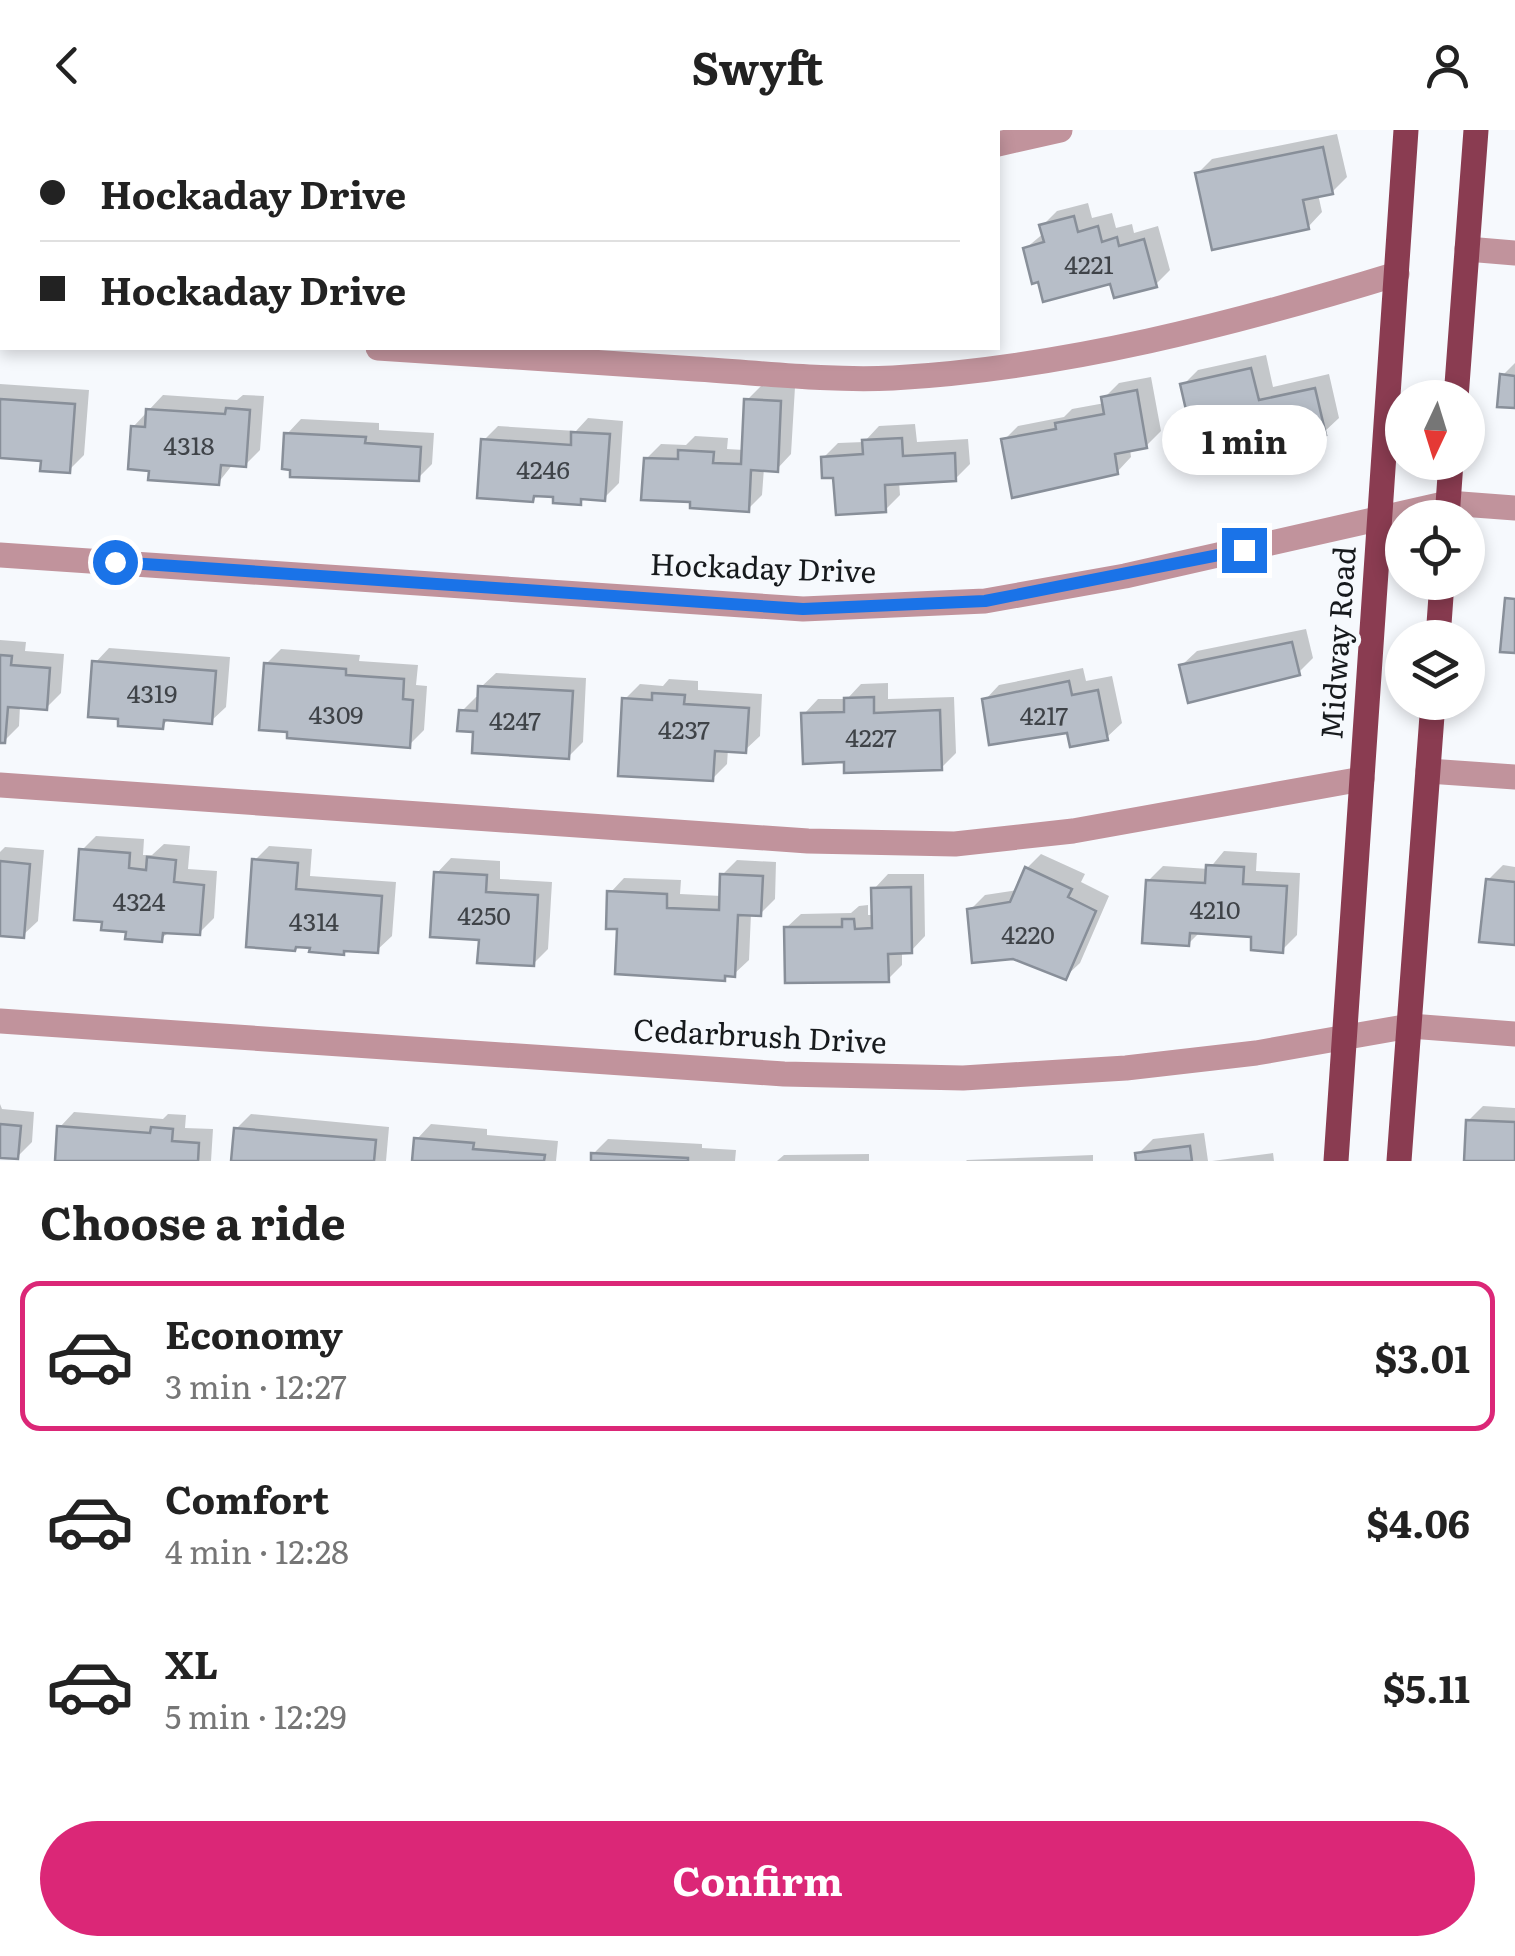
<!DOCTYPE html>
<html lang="en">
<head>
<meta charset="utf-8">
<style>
  :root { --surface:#fff; --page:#f2f2f2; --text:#222; --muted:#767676; --line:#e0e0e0; --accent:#db2777 }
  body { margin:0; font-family:Literata,serif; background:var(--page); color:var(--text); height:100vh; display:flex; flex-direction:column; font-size:38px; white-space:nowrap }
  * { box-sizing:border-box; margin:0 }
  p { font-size:32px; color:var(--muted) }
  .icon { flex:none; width:55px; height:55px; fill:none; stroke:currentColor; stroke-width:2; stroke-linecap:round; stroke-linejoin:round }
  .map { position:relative; height:1031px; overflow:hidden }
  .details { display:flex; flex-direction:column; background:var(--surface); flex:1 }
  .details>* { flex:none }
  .hud { position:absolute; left:0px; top:0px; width:1000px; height:220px; box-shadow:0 5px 15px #0003; display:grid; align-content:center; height:220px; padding:0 40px; background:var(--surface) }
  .needle { width:65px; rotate:184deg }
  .controls { position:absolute; left:1385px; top:250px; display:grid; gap:20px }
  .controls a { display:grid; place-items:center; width:100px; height:100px; border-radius:50%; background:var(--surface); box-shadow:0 5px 15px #0003; font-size:50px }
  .end { position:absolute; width:45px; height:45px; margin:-22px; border:12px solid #1a73e8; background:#fff; box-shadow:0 0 0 5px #fff }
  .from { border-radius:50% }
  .bubble { position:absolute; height:70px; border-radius:35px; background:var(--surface); box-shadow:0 5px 15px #0003; font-size:32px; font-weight:700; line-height:70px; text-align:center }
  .hud b { display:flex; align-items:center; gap:35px; height:95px; font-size:38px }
  .hud b+b { border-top:2px solid var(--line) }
  .hud i { width:25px; height:25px; background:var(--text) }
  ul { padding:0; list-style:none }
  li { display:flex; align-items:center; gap:30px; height:150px; margin:0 20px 15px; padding:0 20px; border:5px solid transparent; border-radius:20px }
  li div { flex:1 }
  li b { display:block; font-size:38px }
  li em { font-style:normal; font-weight:700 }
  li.current { border-color:var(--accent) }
  li>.icon { width:90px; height:90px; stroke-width:1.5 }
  h2 { padding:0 40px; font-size:45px; line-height:120px }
  .primary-button { display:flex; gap:20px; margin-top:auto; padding:20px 40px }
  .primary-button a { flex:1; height:115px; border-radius:60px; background:var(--accent); color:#fff; font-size:40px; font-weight:700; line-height:115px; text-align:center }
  header { display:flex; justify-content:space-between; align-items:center; height:130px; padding:0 40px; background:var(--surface); font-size:45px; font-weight:700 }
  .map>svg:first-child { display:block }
</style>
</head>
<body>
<header><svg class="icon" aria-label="back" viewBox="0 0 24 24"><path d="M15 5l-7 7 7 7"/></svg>Swyft<svg class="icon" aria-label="person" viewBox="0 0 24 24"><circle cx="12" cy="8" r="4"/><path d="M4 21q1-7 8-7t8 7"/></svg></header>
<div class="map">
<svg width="1515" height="1031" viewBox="0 0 1515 1031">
  <rect width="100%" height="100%" fill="#f6f9fd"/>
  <g fill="#0003">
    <polygon points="1337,4 1347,47 1332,62 1318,64 1322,82 1308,97 1197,44 1212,29"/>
    <polygon points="0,46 2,46 2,125 0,124"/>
    <polygon points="1088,73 1092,88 1112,83 1116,98 1132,94 1134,103 1158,96 1170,140 1155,155 1112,151 1026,118 1044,103 1042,96 1057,81"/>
    <polygon points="1266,225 1273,257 1329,244 1339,288 1324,302 1293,310 1286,317 1243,318 1183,255 1198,240"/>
    <polygon points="1515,233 1515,276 1502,246"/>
    <polygon points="1151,247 1161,301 1146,316 1130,319 1131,327 1117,342 1004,310 1018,296 1064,287 1072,279 1105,273 1104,268 1119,253"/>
    <polygon points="0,254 89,260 84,325 69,340 44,328 0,325"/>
    <polygon points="761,256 795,257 791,324 777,339 764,338 762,365 748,379 692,370 646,329 661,314 686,315 695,306 728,308 727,319 744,320 747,270"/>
    <polygon points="163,265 237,270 243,265 264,266 260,320 245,335 233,334 218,353 151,339 133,297"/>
    <polygon points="588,288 623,291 619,353 604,368 585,367 580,373 556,365 538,364 532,369 483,311 498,296 576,301"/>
    <polygon points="301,289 379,293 379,300 434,303 432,334 418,348 287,304"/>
    <polygon points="915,294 917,312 968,309 970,334 955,349 899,352 900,365 885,380 836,346 823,328 838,313 864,312 879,296"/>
    <polygon points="1306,499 1313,528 1298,543 1182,535 1197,521"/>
    <polygon points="0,510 26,512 25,521 64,524 61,563 46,578 20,576 19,596 4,611 0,610"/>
    <polygon points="109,518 230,527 226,577 211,591 170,588 162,596 95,533"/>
    <polygon points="281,519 360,525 359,531 418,535 416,555 427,556 424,600 409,615 266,534"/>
    <polygon points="1083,538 1086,551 1112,546 1122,593 1107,607 1069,600 985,570 999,555"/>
    <polygon points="496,543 586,548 583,612 568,627 475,599 461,582 476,567 480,567 481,557"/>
    <polygon points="669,549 698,551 698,560 762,564 760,606 745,620 728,619 727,634 712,649 625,569 640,554 663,556"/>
    <polygon points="888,553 888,569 954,567 956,623 941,638 847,630 804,584 818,569 847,569 861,554"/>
    <polygon points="96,706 144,709 143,725 152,725 164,714 190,716 188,739 217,741 214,788 199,803 170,801 161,809 128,799 82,720"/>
    <polygon points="269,716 312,719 310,746 396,752 392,806 377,820 347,818 343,823 255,730"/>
    <polygon points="5,717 44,720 38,791 23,805 0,803 0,722"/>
    <polygon points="1224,721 1257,723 1256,741 1300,743 1297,805 1282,820 1254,804 1201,801 1188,814 1148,751 1163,736 1209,739"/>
    <polygon points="1041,724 1085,744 1081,752 1109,766 1080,833 1065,847 970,780 985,765 1018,760 1027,738"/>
    <polygon points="451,728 500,731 500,749 552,752 548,819 533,834 482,807 437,743"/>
    <polygon points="737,730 776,732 775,769 760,784 751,783 749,830 734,844 728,844 724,848 619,797 610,763 624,748 681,750 680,764 722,766 722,745"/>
    <polygon points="1503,735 1515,737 1515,813 1488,750"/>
    <polygon points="888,744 924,744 925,806 911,821 902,821 902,835 888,849 786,798 801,784 851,783 859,776 868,775 868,785 874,785 874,759"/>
    <polygon points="0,974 2,979 34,982 32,1012 17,1027 0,1025 0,1029"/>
    <polygon points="1483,976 1515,978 1515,1031 1466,1031 1468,991"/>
    <polygon points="74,982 163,989 168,984 186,985 185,998 213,999 211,1031 57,1031 60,997"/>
    <polygon points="251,984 389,997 386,1031 234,1031 236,999"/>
    <polygon points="431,994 487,999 487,1005 558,1011 556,1031 415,1031 417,1009"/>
    <polygon points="1204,1003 1208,1031 1139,1031 1138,1024 1153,1009"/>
    <polygon points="608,1009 702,1014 702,1018 736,1020 735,1031 593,1031 593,1024"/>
    <polygon points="1273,1023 1274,1031 1212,1031"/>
    <polygon points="869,1024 869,1031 777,1031 784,1025"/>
    <polygon points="1093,1025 1093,1031 966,1031 967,1030"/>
  </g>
  <g fill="#b7bec8" stroke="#888f99" stroke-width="2.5">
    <polygon points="1323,17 1333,64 1303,70 1309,99 1212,120 1195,43"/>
    <polygon points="1074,86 1078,102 1098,96 1102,112 1117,107 1119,116 1144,109 1157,157 1114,168 1110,154 1043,172 1038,152 1032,154 1023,118 1044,112 1039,95"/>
    <polygon points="1251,238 1259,270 1315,258 1326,305 1285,314 1287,319 1244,329 1242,321 1198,332 1180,254"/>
    <polygon points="1500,244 1515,246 1515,278 1497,277"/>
    <polygon points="1137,260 1147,318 1115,324 1118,344 1012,368 1001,309 1056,299 1055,293 1104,284 1101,267"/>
    <polygon points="0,269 75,274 70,343 40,341 41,331 0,328"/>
    <polygon points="744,269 781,271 778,342 751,340 749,382 690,378 690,372 641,370 644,328 678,329 678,320 714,322 713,333 741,334"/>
    <polygon points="226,278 250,280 246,337 221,335 219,355 148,350 149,341 128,339 131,296 145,297 146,279 225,284"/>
    <polygon points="571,302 610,304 605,371 581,369 581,375 553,373 553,367 534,366 533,372 477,368 481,309 571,315"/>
    <polygon points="284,303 366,307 365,313 421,317 419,351 290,347 290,340 282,339"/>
    <polygon points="902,308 903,326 955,323 956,351 885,355 886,382 836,385 833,348 822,348 821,327 863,324 862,310"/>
    <polygon points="1505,468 1515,469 1515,523 1500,522"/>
    <polygon points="1292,512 1300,545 1188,573 1179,535"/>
    <polygon points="0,525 12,526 11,535 50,538 47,580 8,577 5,613 0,613"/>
    <polygon points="92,531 216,541 212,594 164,590 163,599 118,596 118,589 88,587"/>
    <polygon points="264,533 346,539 346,545 404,549 403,569 413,570 410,618 287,608 287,602 259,600"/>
    <polygon points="1069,551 1072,565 1098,560 1108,610 1070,617 1067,603 989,615 982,569"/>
    <polygon points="478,556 573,561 569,629 472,623 473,602 457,601 459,580 477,581"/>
    <polygon points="652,563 685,565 684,574 749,578 746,623 715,621 713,651 618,646 622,568 652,570"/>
    <polygon points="874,567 874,583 940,580 942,640 844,643 844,632 803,634 801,583 844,582 844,568"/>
    <polygon points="79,719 130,723 129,738 146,740 147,727 176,730 174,752 204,755 200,805 163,803 162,812 125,809 126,802 101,800 102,792 74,790"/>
    <polygon points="252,729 298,733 296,759 382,766 378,823 344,821 344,825 309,822 310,818 296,817 295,821 246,817"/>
    <polygon points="0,731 30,734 24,808 0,806"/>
    <polygon points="1206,735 1244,737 1243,754 1287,756 1283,823 1251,820 1251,807 1190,803 1189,816 1142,813 1146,750 1205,753"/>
    <polygon points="1025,737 1072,759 1068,767 1096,781 1066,850 1013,829 972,833 967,779 1010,772"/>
    <polygon points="434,742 487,745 486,762 538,765 534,836 477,833 479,810 430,807"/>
    <polygon points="720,744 763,746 761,786 738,785 735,847 725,846 725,851 615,844 617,799 606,799 607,761 667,764 667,778 719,780"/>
    <polygon points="1486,749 1515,752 1515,815 1479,812"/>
    <polygon points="911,757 912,823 888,824 889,852 785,853 784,797 842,797 842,789 854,789 855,799 872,798 871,758"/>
    <polygon points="1466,990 1515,992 1515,1031 1464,1031"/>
    <polygon points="0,994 21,996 18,1029 0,1028"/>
    <polygon points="57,996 150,1003 151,997 173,999 172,1011 199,1013 198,1031 55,1031"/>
    <polygon points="234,998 376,1010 374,1031 231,1031"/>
    <polygon points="414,1008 474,1013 473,1019 545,1025 544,1031 412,1031"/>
    <polygon points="1190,1016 1192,1031 1136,1031 1135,1023"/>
    <polygon points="591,1023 688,1028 688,1031 591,1031"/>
  </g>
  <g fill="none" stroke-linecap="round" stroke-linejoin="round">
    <g stroke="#c1939c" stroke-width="25">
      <polyline points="553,0 589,2"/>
      <polyline points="863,2 863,0"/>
      <polyline points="998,14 1060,0"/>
      <polyline points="1467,119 1515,123"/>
      <polyline points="0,192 2,192"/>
      <path d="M 378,218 C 484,225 590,232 696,239 C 761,243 828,251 893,248 C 1065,238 1234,194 1397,144"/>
      <polyline points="0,425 803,479 985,471 1125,446 1448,373 1515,378"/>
      <polyline points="1428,641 1515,647"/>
      <polyline points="0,655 808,711 955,714 1073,701 1362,649"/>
      <polyline points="0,891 784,944 963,948 1126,938 1256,923 1410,896 1515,904"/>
    </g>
    <g stroke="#8a3c51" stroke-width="25">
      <polyline points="1456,268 1476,0"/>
      <polyline points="1447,388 1451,332"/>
      <polyline points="1438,508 1442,452"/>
      <polyline points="1336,1031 1406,0"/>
      <polyline points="1399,1031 1433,572"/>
    </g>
  </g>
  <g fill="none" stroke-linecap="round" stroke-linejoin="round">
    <polyline stroke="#1a73e8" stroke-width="12" points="115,432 803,479 985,471 1244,420"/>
  </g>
  <g text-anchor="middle" stroke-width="10" stroke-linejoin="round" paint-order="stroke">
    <g font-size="25" fill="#3f4348">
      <text x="1089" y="144">4221</text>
      <text x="189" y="325">4318</text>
      <text x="543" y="349">4246</text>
      <text x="152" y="573">4319</text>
      <text x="336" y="594">4309</text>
      <text x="1044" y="595">4217</text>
      <text x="515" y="600">4247</text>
      <text x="684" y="609">4237</text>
      <text x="871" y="617">4227</text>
      <text x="139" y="781">4324</text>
      <text x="1215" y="789">4210</text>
      <text x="484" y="795">4250</text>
      <text x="314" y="801">4314</text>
      <text x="1028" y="814">4220</text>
    </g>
    <g font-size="30" fill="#171a1d" stroke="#f6f9fd">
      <text transform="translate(763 439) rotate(2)" y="10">Hockaday Drive</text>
      <text transform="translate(1339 513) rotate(-86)" y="10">Midway Road</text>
      <text transform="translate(760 907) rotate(3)" y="10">Cedarbrush Drive</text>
    </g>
  </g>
</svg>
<div class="controls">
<a><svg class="needle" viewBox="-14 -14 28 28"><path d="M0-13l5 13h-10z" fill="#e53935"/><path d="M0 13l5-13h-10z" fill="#767676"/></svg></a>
<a><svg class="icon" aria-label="locate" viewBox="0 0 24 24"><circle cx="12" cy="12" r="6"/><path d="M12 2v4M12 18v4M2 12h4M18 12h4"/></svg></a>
<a><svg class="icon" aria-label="layers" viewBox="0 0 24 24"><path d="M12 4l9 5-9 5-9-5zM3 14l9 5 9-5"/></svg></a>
</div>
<i class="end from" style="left:115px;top:432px"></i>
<i class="end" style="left:1244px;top:420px"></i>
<div class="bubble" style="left:1162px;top:275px;width:165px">1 min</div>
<div class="hud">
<b><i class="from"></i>Hockaday Drive</b>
<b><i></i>Hockaday Drive</b>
</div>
</div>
<section class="details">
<h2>Choose a ride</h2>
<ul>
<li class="current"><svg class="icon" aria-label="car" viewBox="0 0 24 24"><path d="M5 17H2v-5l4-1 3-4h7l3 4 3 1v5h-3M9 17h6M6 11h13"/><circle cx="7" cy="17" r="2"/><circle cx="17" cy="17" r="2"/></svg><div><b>Economy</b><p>3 min · 12:27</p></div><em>$3.01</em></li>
<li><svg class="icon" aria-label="car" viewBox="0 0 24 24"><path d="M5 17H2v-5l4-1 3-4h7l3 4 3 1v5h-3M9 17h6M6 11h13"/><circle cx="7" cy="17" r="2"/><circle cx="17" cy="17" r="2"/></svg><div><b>Comfort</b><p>4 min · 12:28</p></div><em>$4.06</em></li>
<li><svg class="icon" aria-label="car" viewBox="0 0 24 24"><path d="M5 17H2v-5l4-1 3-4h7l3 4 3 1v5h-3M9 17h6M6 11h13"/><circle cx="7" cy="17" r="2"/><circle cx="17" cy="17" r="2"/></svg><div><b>XL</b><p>5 min · 12:29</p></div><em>$5.11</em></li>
</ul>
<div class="primary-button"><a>Confirm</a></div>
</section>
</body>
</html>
